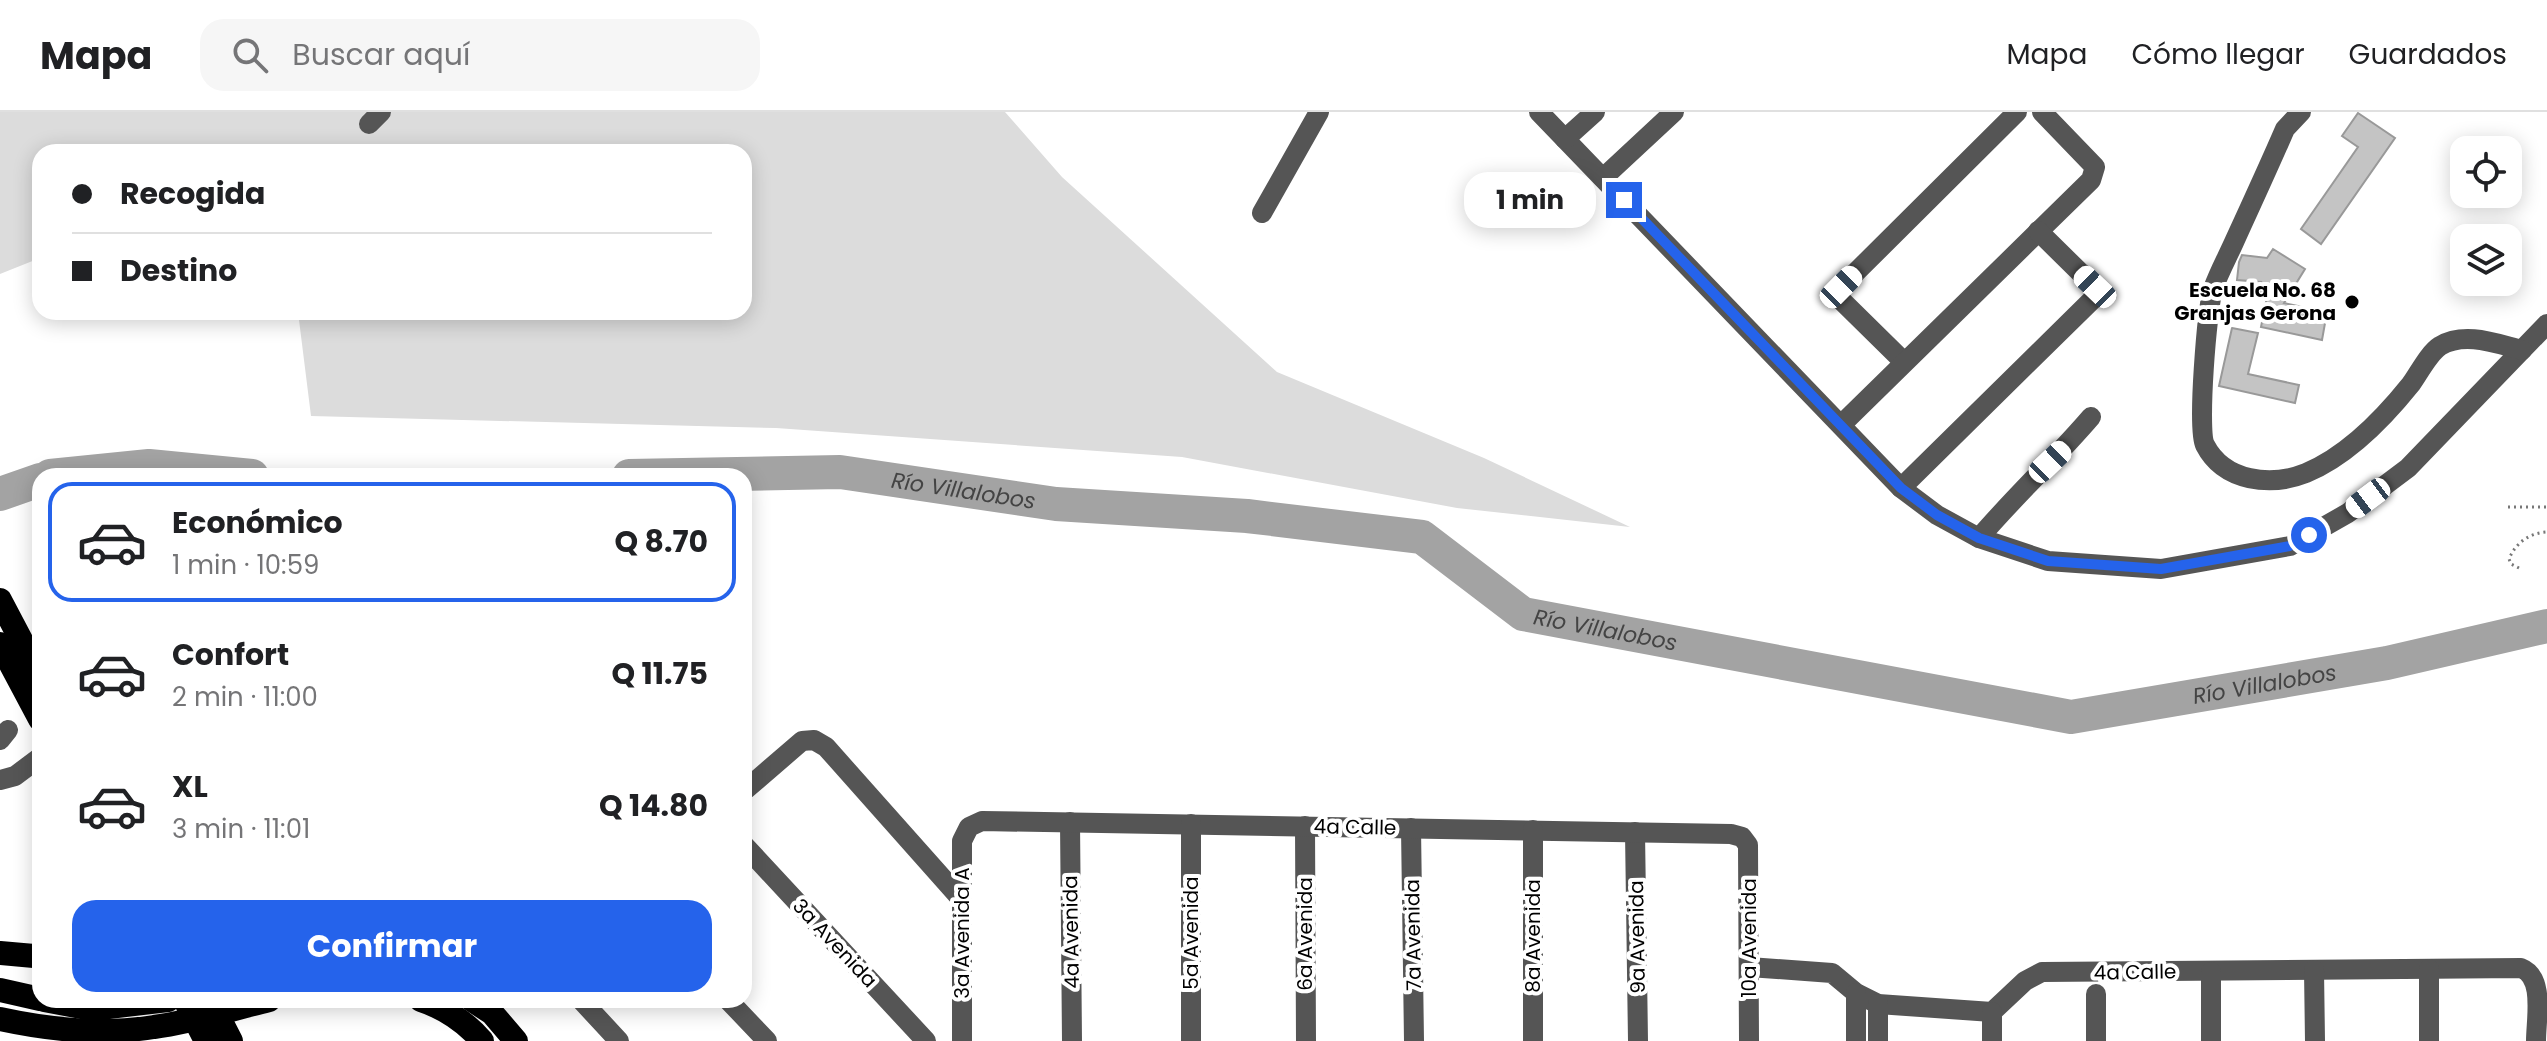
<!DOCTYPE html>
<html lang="es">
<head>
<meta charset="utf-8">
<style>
  :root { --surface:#fff; --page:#f6f6f6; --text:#202124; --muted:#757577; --line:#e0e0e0; --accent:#2563eb }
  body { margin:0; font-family:Poppins,sans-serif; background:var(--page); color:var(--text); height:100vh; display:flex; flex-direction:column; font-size:30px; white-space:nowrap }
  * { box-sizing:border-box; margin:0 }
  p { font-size:26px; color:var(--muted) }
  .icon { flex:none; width:44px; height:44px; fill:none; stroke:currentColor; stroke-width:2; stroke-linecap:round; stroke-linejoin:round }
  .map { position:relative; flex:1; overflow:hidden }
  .panel { position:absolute; left:32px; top:356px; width:720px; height:540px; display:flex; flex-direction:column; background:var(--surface); border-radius:24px; box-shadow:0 4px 20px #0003 }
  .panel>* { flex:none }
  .banner { position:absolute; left:32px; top:32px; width:720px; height:176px; border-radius:24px; box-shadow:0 4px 20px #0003; display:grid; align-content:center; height:176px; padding:0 40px; background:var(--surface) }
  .tools { position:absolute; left:2450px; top:24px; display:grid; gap:16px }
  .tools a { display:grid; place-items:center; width:72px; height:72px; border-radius:16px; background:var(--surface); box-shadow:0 4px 20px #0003; font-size:40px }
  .end { position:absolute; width:36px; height:36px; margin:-18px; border:10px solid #2563eb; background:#fff; box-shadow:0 0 0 4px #fff }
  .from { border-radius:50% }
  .bubble { position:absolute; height:56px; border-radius:24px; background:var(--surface); box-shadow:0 4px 20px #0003; font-size:26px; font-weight:700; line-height:56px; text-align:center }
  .car { position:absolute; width:24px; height:48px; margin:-24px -12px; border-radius:10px; box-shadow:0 0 6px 2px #0007; background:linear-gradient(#fff 24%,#345 0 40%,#fff 0 76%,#345 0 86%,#fff 0) }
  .banner b { display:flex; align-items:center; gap:28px; height:76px; font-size:30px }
  .banner b+b { border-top:2px solid var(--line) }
  .banner i { width:20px; height:20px; background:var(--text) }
  ul { padding:14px 0 0; list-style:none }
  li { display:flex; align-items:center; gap:24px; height:120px; margin:0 16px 12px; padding:0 24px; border:4px solid transparent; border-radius:24px }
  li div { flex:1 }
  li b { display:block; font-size:30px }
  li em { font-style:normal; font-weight:700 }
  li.selected { border-color:var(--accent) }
  li>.icon { width:72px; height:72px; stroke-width:1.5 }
  .cta { display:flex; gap:16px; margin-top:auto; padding:16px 40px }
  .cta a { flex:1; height:92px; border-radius:24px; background:var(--accent); color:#fff; font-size:32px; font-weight:700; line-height:92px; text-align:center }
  header { display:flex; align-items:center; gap:48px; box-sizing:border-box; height:112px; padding:0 40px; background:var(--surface); border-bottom:2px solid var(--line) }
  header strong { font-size:38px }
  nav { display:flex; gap:44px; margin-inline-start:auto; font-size:28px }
  .search { width:560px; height:72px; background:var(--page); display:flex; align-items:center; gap:20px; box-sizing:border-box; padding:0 28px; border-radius:24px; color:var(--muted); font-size:30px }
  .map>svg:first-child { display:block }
</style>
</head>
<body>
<header>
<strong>Mapa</strong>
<div class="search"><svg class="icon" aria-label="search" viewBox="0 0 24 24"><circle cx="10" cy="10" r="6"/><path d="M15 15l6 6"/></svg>Buscar aquí</div>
<nav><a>Mapa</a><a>Cómo llegar</a><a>Guardados</a></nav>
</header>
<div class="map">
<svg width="2547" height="929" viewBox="0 0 2547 929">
  <rect width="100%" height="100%" fill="#fff"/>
  <polygon fill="#dcdcdc" points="0,0 1005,0 1062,65 1277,260 1484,346 1630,415 1457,396 1182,345 776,316 311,304 298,200 744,200 744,40 40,40 40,146 0,162"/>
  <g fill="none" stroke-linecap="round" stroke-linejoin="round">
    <g stroke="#a3a3a3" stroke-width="34">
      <polyline points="50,364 149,354 252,364"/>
      <path id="s1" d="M 629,364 L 840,360 L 1056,392 L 1247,404 L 1422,425 L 1523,502 L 2071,605 L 2387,551 L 2547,514"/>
      <polyline points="0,382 40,368"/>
    </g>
  </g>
  <g fill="#c4c4c4" stroke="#999" stroke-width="2">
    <polygon points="2358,1 2395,26 2321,132 2301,117 2358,35 2342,24"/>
    <polygon points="2273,137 2305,157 2284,191 2327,200 2322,228 2261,215 2267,185 2257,181 2261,170 2237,168 2239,150 2242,143 2267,146"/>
    <polygon points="2232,216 2258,221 2248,262 2299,273 2295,291 2219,274"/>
  </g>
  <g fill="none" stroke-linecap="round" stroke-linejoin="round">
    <g stroke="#777" stroke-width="3" stroke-dasharray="2 4" stroke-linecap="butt">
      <polyline points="2508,395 2547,395"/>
      <path d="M 2519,456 L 2511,452 L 2509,447 C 2516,430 2530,421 2547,420"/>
    </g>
    <g stroke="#555" stroke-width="20">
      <polyline points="1539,0 1901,376 1937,403 1979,426 2048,449 2161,457 2290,434 2348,401 2408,356 2547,212"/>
      <path d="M 2301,0 L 2285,17 C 2269,54 2252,91 2235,128 C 2228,144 2219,160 2213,177 C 2207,197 2197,318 2205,333 C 2224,370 2271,375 2306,361 C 2347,344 2383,307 2411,272 C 2419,261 2429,241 2440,234 C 2465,219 2497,232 2522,238"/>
      <polyline points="369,12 381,0"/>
      <polyline points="1565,27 1595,0"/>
      <polyline points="1603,66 1674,0"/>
      <polyline points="1262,101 1319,0"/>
      <polyline points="1904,250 1839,186 1841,175 2017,0"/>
      <polyline points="1841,313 2091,68 2095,55 2042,0"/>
      <polyline points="1901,376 2093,187 2096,180 2095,175 2038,119"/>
      <path d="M 1979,426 C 2015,384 2055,347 2091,305"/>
      <polyline points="0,628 8,618"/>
      <polyline points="0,668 15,664 39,646"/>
      <polyline points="744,679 802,629 814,628 826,635 962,788"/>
      <polyline points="1070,710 1072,929"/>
      <polyline points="1305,714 1306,929"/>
      <polyline points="1411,716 1414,929"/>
      <polyline points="1635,720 1638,929"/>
      <polyline points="744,733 926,929"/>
      <path d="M 1749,855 L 1832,861 L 1856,881 L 1878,892 L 1992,900 L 2025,869 L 2042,860 L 2521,856 C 2545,865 2536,907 2536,929"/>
      <polyline points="2314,858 2315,929"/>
      <polyline points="1856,881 1856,929"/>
      <polyline points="581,888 619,929"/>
      <polyline points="728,888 767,929"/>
      <polyline points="1878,892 1878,929"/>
      <polyline points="962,929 962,729 969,715 982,709 1731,722 1742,725 1748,733 1749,929"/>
      <polyline points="1191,929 1191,712"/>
      <polyline points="1533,929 1533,718"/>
      <polyline points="1992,929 1992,900"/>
      <polyline points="2096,929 2096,882"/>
      <polyline points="2211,929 2211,860"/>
      <polyline points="2429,929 2429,857"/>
    </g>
    <g stroke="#000" stroke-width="24">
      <polyline points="0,488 40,564"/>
      <polyline points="0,532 40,607"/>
      <polyline points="0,841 34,844 40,841"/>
      <polyline points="0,878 40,887"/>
      <polyline points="44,888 92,897 168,888"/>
      <polyline points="185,888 206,929"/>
      <polyline points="210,888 231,929"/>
      <path d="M 421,888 C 443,895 467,911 482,929"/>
      <polyline points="472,888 492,901 516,929"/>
      <path d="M 0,907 C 50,918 103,923 154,915 C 193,910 232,897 269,888"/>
    </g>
  </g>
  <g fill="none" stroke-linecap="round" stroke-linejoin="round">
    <polyline stroke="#2563eb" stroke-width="10" points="1624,88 1901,376 1937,403 1979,426 2048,449 2161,457 2290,434 2309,423"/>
  </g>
  <circle fill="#000" stroke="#fff" stroke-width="3" cx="2352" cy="190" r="8"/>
  <g text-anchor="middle" stroke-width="8" stroke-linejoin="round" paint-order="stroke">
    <g font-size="20" font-weight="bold" fill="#000" stroke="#fff" text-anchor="end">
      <text x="2336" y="185">Escuela No. 68<tspan x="2336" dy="23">Granjas Gerona</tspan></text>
    </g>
    <g font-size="20" fill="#000" stroke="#fff">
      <text transform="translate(1355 715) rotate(1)" y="7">4a Calle</text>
      <text transform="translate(1071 820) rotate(-91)" y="7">4a Avenida</text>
      <text transform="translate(962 821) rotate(-90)" y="7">3a Avenida A</text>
      <text transform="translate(1191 821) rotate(-90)" y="7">5a Avenida</text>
      <text transform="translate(1305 822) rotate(-90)" y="7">6a Avenida</text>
      <text transform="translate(1413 823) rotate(-91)" y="7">7a Avenida</text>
      <text transform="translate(1533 824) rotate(-90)" y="7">8a Avenida</text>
      <text transform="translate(1637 825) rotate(-91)" y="7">9a Avenida</text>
      <text transform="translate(1749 826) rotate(-90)" y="7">10a Avenida</text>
      <text transform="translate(835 831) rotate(47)" y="7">3a Avenida</text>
      <text transform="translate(2135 860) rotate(-1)" y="7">4a Calle</text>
    </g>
    <g font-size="22" font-style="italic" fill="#444" stroke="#fff">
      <text dy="8" stroke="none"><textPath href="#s1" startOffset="336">Río Villalobos</textPath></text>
      <text dy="8" stroke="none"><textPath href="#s1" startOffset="1008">Río Villalobos</textPath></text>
      <text dy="8" stroke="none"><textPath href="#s1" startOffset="1678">Río Villalobos</textPath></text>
    </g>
  </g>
</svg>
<div class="tools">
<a><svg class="icon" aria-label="locate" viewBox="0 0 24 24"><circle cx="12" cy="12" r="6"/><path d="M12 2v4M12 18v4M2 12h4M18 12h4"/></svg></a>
<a><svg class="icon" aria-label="layers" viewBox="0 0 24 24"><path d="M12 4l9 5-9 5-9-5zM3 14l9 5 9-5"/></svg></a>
</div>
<i class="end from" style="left:2309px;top:423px"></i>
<i class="end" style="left:1624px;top:88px"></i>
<div class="bubble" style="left:1464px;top:60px;width:132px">1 min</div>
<i class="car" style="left:1841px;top:175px;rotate:45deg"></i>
<i class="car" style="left:2095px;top:175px;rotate:314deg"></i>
<i class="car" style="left:2050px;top:350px;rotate:46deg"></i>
<i class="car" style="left:2368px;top:386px;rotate:233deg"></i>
<div class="banner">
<b><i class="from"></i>Recogida</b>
<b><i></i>Destino</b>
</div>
<section class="panel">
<ul>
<li class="selected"><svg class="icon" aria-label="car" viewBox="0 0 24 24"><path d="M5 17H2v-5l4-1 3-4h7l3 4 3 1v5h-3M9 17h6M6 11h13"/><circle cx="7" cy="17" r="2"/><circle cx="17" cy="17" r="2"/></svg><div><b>Económico</b><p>1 min · 10:59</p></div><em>Q 8.70</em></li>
<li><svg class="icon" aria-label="car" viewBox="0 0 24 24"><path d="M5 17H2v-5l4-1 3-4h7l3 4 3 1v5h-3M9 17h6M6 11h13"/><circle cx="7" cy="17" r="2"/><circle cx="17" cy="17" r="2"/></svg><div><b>Confort</b><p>2 min · 11:00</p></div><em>Q 11.75</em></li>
<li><svg class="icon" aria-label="car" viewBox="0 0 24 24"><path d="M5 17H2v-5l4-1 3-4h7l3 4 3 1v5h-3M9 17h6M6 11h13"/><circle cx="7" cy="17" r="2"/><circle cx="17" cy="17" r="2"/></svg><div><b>XL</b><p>3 min · 11:01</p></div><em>Q 14.80</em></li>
</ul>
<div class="cta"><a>Confirmar</a></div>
</section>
</div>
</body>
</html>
